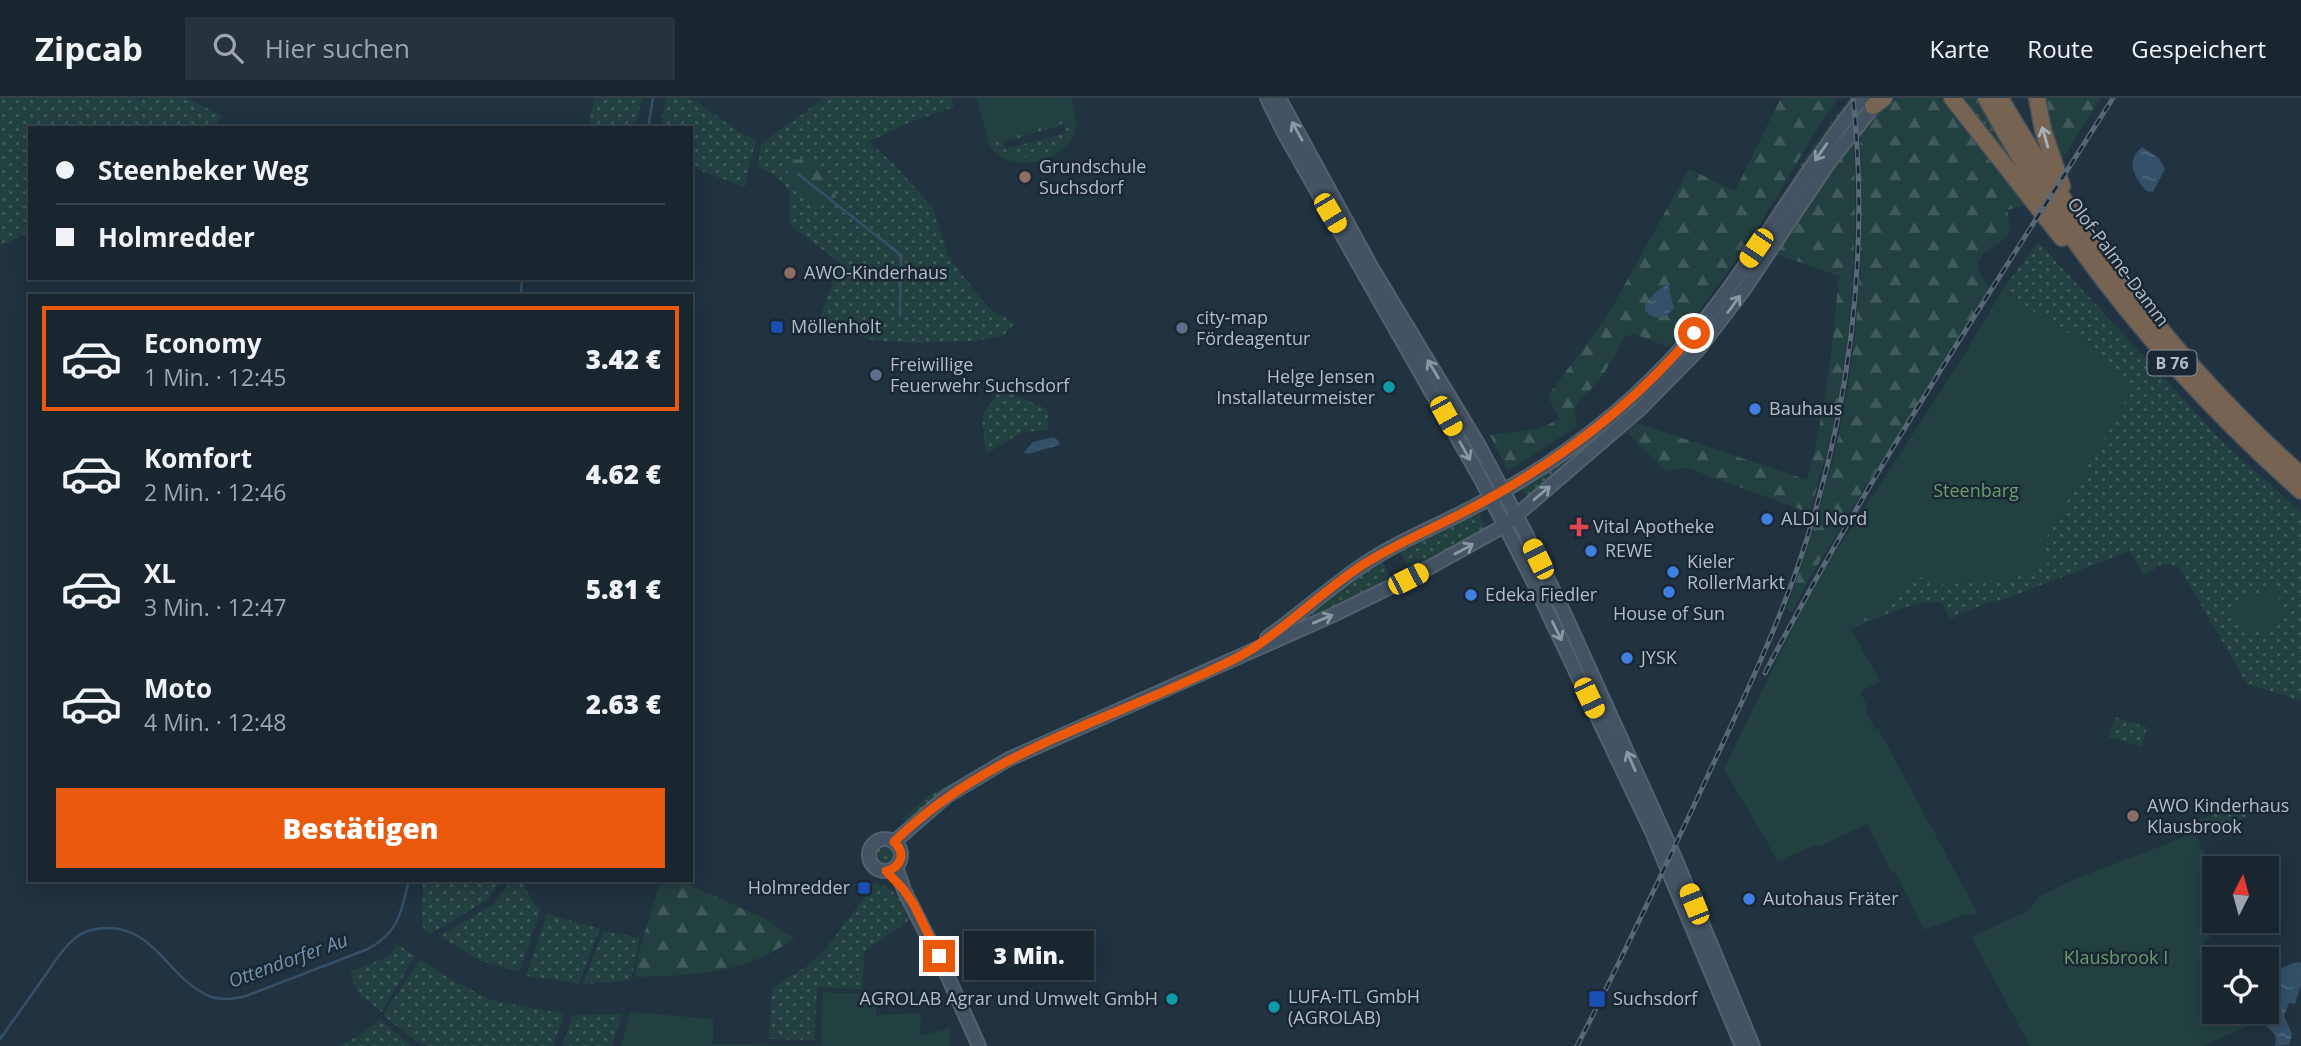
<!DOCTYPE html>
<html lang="de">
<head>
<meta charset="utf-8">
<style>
  :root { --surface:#192630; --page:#26323c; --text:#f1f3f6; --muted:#9fa5ab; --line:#37434c; --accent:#ea580c }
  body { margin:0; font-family:"Open Sans",sans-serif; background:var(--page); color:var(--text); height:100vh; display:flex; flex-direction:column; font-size:26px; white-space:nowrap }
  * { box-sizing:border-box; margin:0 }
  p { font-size:23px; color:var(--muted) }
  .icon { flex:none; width:38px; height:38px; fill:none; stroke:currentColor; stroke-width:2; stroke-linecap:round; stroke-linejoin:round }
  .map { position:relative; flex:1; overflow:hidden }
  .drawer { position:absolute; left:28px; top:196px; width:665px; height:588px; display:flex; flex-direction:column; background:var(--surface); border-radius:0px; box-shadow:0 4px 18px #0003,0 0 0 2px var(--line) }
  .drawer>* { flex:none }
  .top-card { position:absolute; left:28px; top:28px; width:665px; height:154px; border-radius:0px; box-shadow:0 4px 18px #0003,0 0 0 2px var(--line); display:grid; align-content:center; height:154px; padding:0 28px; background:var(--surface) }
  .needle { width:46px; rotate:6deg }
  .tools { position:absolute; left:2202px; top:758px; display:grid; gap:14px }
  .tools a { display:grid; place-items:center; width:77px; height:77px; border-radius:0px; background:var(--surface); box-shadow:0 4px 18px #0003,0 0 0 2px var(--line); font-size:35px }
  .end { position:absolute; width:32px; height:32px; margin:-16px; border:9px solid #ea580c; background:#fff; box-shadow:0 0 0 4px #fff }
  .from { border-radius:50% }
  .bubble { position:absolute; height:49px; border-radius:0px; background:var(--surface); box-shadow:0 4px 18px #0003,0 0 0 2px var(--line); font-size:23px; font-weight:800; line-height:49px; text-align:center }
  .car { position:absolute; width:21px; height:42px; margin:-21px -10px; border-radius:9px; box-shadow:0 0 5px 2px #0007; background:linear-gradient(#f5c518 24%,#345 0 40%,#f5c518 0 76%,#345 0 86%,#f5c518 0) }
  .top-card b { display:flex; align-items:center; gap:24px; height:66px; font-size:26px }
  .top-card b+b { border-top:2px solid var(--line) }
  .top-card i { width:18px; height:18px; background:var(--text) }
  ul { padding:12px 0 0; list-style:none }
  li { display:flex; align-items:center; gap:21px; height:105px; margin:0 14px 10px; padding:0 14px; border:4px solid transparent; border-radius:0px }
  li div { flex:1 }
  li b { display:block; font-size:26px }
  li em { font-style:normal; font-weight:800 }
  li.on { border-color:var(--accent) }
  li>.icon { width:63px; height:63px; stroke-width:1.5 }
  .primary-button { display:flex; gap:14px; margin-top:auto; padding:14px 28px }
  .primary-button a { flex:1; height:80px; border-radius:0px; background:var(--accent); color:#fff; font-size:28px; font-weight:800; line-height:80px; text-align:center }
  header { display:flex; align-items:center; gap:42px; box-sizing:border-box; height:98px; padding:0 35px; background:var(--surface); border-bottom:2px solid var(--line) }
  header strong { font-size:33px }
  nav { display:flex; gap:38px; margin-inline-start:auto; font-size:24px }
  .search { width:490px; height:63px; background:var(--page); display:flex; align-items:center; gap:18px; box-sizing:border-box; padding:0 24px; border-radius:0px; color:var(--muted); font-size:26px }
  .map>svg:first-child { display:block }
</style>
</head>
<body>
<header>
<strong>Zipcab</strong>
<div class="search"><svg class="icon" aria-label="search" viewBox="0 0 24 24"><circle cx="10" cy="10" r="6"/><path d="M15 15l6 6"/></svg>Hier suchen</div>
<nav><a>Karte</a><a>Route</a><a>Gespeichert</a></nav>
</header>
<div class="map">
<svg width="2301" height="948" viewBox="0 0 2301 948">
  <defs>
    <pattern id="grass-dots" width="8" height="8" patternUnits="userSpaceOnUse" patternTransform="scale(1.75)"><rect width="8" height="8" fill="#234040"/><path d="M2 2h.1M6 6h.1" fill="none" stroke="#415a5a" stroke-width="1.8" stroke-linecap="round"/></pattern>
    <pattern id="forest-firs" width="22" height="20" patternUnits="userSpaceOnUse" patternTransform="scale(1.75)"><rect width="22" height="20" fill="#234040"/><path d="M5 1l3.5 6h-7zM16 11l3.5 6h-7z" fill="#415a5a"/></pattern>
    <pattern id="water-ripples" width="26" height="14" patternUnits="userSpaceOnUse" patternTransform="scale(1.75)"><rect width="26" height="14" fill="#335068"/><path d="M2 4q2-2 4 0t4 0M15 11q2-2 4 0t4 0" fill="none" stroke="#4e677c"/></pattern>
  </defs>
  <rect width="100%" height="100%" fill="#213240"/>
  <g fill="url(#grass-dots)" fill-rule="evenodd">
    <polygon points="0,0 136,0 141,2 144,0 186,0 223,18 214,30 30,30 30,134 0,148"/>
    <polygon points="595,0 643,0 634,30 595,30 589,25"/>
    <polygon points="666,0 686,0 696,3 738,33 756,42 744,89 691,69 691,30 660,30"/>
    <path d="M 824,0 L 951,0 L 954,9 L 908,25 L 868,44 L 893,65 L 933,110 L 948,157 L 961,176 L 991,212 L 1015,225 L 1003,238 L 973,243 L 913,245 L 873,242 L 818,225 L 840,165 L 789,126 L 790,93 L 777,79 L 758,69 L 761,46 ZM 787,61 C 806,65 820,65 826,88 L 802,90 L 791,76 Z"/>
    <polygon points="1850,0 1857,0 1732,176 1811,51"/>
    <polygon points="1960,0 1980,0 2029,86"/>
    <path d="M 1070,21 C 1074,58 1009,75 993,42 ZM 1064,27 L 1066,35 L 1005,51 L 1003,44 Z"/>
    <path d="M 2038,144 L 2224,345 L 2301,414 L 2301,603 L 2247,586 L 2180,470 C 2166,461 2156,470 2143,477 L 2130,453 L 1994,505 L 1992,503 L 1950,521 L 1942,505 C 1918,499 1874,522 1851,531 L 1847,523 C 1887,515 1891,509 1912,475 C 1949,492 1949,488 1987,478 L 1988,484 L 2041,448 L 2131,293 L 2107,269 L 2092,248 L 2034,214 L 2003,191 Z"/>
    <polygon points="1001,291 1047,311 1049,331 1020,335 986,356 982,318"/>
    <polygon points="1602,338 1528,400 1521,388 1592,340"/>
    <polygon points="1475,414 1478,414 1487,431 1430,461 1410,475 1399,451"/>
    <polygon points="1379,461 1382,462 1390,479 1390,483 1286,534 1305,516"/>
    <polygon points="1180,579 1090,620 921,714 918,712 906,724 902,721 929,698 980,669"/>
    <polygon points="2115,619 2147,629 2142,649 2109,639"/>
    <polygon points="2243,707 2247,719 2195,735 2191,724"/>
    <circle cx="886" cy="756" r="12"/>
    <polygon points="423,782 502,782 487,802 430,836 422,828"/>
    <polygon points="512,782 521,782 534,806 541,811 519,874 479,862 440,838 492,807"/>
    <path d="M 875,785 C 894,787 902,806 912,820 L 864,854 L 862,891 L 817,889 L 814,942 L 769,941 L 772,890 L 809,867 L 825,852 Z"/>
    <polygon points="547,816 600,831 579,885 526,878"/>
    <polygon points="603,833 640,840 631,882 583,886"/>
    <polygon points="397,846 415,858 382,914 358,895 350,874 390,858"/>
    <polygon points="420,862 450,881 491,902 564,916 553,948 422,948 383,917"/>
    <polygon points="622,916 612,948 562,948 573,917"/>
    <polygon points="379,921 412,948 337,948 359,938"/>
  </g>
  <g fill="url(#forest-firs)">
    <path d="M 1781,0 L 1835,0 L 1837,3 C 1815,32 1798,63 1779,95 C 1747,149 1710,201 1669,249 L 1634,236 L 1626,238 L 1598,285 L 1581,300 L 1575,311 L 1576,329 L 1508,373 L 1490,337 L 1539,331 L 1559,321 L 1548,298 L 1609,215 L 1689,71 L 1735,93 Z"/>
    <path d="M 1898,0 L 1937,0 L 1945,3 L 2029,106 L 2007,112 C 2008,117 2010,124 2010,129 C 2007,155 1955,150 1990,190 L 1864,391 L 1806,486 L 1792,515 L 1787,511 C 1808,446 1831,380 1844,312 C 1861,221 1863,128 1860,36 L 1883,11 Z"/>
    <polygon points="2043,0 2101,0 2061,63 2058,63"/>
    <path d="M 1853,39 C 1858,126 1853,215 1839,301 C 1832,339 1820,377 1810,415 L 1685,369 L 1667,374 L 1627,334 L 1637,325 L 1807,382 C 1825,315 1833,248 1839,178 L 1773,155 Z"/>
    <path d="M 787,61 C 793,62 800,61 805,62 C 815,65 824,79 826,89 L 834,93 L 837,103 L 833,109 C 809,111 808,86 789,80 L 791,76 L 787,73 L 785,66 Z"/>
    <path d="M 661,782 L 678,782 L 770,823 L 776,829 L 795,840 C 744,876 695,877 635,879 L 638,857 Z"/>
  </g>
  <g fill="#234040" fill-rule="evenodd">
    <path d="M 976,0 L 1071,0 C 1073,10 1078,21 1075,32 C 1066,66 1012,77 990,49 ZM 1070,21 C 1074,58 1010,74 994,43 Z"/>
    <path d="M 2003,191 L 2034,214 L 2092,248 L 2107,269 L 2131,293 L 2041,448 L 2048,465 L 2020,478 L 1988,484 L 1987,478 L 1948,488 L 1936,486 L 1912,475 C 1890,510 1888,514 1847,524 L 1880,583 L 1860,594 L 1868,609 L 1865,611 L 1875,631 L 1878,630 L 1978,816 L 1964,817 L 1924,832 L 1895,774 L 1892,775 L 1867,726 L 1818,749 L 1816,747 L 1778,763 L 1724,671 L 1812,490 L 1958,267 Z"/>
    <polygon points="2273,489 2288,519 2246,539 2231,509"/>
    <polygon points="2195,735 2214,776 2214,822 2234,823 2237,827 2203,843 2214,864 2214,914 2237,914 2246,929 2203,948 2030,948 1971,839 2028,813 2039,799 2073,782"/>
    <polygon points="823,894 877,897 876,917 921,915 920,938 950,930 950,948 621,948 630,914 713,921 713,946 821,947"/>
  </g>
  <g fill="url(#water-ripples)">
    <path d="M 2142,49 L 2159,60 L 2165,71 L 2153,94 L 2146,93 C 2134,78 2125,64 2142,49 Z"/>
    <path d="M 1665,186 L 1668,187 L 1674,210 C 1665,221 1655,223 1645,213 L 1645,205 Z"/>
    <polygon points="1054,339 1060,344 1059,347 1028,356 1024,354 1033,344"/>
    <path d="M 2297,864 L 2301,865 L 2301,887 L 2295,906 L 2289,905 L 2284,918 L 2292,936 L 2289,947 L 2275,948 C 2281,931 2259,927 2249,914 L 2266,914 L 2266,875 Z"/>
  </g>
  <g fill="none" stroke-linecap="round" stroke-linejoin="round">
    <g stroke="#335068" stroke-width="2.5">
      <polyline points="648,30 653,0"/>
      <polyline points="798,76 901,157 900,218"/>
      <polyline points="521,198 522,180"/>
      <path d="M 0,941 C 16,919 31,897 47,875 C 55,863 63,850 74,841 C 83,833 97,830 109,830 C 156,831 169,881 209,898 C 221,903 234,901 246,898 L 368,851 C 399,834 401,815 409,782"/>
    </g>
    <g stroke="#53616d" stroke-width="16">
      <g id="secondary">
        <polyline points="1267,0 1283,33 1482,383 1531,479 1652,734 1742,948"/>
        <polyline points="1279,0 1373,172 1478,346 1524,432 1561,508 1675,760 1753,948"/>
        <path d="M 1267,540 C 1306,512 1341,479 1382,455 C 1413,437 1446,424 1477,407 C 1540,375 1603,330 1653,280 C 1737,198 1789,91 1862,0"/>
        <circle cx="885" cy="757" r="16"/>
        <polyline points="894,744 947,698 1009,661 1333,517 1423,473 1504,428 1640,311 1697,253 1743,193 1830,63 1878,3"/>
        <polyline points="896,769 904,792 948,879 979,948"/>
      </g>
    </g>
    <g stroke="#414e5a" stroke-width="19">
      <g id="highway">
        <polyline points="1952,0 2062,140"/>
        <path d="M 1986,0 C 2066,149 2175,281 2301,393"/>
        <path d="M 2000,0 C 2082,140 2179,269 2301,377"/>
        <polyline points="2037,0 2043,32 2062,88"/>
        <polyline points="1873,8 1884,0"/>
      </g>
    </g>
    <use href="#secondary" stroke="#435363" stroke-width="12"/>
    <use href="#highway" stroke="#766352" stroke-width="16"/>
    <g stroke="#576877" stroke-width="5">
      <g id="rail">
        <path d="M 1765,575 C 1869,376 1994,189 2113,0"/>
        <path d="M 1577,948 C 1619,867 1658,784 1697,701 C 1732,625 1770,548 1798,468 C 1849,319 1870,158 1853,0"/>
      </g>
    </g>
    <use href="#rail" stroke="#1b2834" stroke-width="2.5" stroke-dasharray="8" stroke-linecap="butt"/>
  </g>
  <defs><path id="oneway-shaft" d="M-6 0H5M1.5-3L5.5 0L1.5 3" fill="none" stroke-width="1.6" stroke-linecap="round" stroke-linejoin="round" transform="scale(1.75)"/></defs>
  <g stroke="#8a99a6">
    <use href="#oneway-shaft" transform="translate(1297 33) rotate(-119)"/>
    <use href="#oneway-shaft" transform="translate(1821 54) rotate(125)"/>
    <use href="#oneway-shaft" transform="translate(1734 206) rotate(-54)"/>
    <use href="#oneway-shaft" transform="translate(1433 271) rotate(-121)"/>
    <use href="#oneway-shaft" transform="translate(1465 353) rotate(61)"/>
    <use href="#oneway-shaft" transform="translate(1542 395) rotate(-40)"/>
    <use href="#oneway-shaft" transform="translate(1464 451) rotate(-28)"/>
    <use href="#oneway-shaft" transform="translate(1323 521) rotate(-23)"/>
    <use href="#oneway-shaft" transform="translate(1557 533) rotate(64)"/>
    <use href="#oneway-shaft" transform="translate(1631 663) rotate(-114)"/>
  </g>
  <use stroke="#a8b0b8" href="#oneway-shaft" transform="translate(2045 39) rotate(-106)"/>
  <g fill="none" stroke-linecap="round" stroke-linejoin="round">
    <path stroke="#ea580c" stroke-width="9" d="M 939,858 L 914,807 L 904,792 L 886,773 C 902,769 906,755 894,744 C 979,659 1097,626 1203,576 C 1220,568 1239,560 1255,549 C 1293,524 1325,491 1364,466 C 1404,441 1449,424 1490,400 C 1567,357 1638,302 1694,235"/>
  </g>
  <g fill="#8d6e63" stroke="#1b2834" stroke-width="2.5">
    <circle cx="1025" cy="79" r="7"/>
    <circle cx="790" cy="175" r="7"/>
    <circle cx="2133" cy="718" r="7"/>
  </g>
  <g fill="#1a4fb4" stroke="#1b2834" stroke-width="2.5">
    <rect x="770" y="222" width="14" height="14" rx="3.5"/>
    <rect x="857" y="783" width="14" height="14" rx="3.5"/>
    <rect x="1588" y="892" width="18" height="18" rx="3.5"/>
  </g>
  <g fill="#5c6f8a" stroke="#1b2834" stroke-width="2.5">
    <circle cx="1182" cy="230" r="7"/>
    <circle cx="876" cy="277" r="7"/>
  </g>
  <g fill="#0f9aa8" stroke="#1b2834" stroke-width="2.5">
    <circle cx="1389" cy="289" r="7"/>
    <circle cx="1172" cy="901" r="7"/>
    <circle cx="1274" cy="909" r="7"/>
  </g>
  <g fill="#3f7fe0" stroke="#1b2834" stroke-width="2.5">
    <circle cx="1755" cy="311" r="7"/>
    <circle cx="1767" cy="421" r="7"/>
    <circle cx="1591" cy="453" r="7"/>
    <circle cx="1673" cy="474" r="7"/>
    <circle cx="1669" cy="494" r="7"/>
    <circle cx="1471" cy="497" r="7"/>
    <circle cx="1627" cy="560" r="7"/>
    <circle cx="1749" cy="801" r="7"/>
  </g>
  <path fill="#e0444e" stroke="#1b2834" stroke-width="2.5" d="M1575.5 418.5h7v7h7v7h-7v7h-7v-7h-7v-7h7z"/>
  <g text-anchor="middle" stroke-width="5" stroke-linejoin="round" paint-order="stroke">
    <rect fill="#1b2834" stroke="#84919d" stroke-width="2" x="2147.5" y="252.5" width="49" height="25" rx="5"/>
    <g font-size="16" font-weight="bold" fill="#b1beca">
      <text x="2172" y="271">B 76</text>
    </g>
    <g font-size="18" fill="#b1beca" stroke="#1b2834" text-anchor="start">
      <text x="1039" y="75">Grundschule<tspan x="1039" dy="21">Suchsdorf</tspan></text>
      <text x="804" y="181">AWO-Kinderhaus</text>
      <text x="1196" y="226">city-map<tspan x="1196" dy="21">Fördeagentur</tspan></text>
      <text x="791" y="235">Möllenholt</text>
      <text x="890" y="273">Freiwillige<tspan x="890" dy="21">Feuerwehr Suchsdorf</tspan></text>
      <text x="1375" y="285" text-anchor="end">Helge Jensen<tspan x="1375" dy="21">Installateurmeister</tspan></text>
      <text x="1769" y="317">Bauhaus</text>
      <text x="1781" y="427">ALDI Nord</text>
      <text x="1593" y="435">Vital Apotheke</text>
      <text x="1605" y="459">REWE</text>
      <text x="1687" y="470">Kieler<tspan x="1687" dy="21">RollerMarkt</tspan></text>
      <text x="1485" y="503">Edeka Fiedler</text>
      <text x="1669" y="522" text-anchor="middle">House of Sun</text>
      <text x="1641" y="566">JYSK</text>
      <text x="2147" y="714">AWO Kinderhaus<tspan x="2147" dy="21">Klausbrook</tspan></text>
      <text x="850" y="796" text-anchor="end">Holmredder</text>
      <text x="1763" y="807">Autohaus Fräter</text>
      <text x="1288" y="905">LUFA-ITL GmbH<tspan x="1288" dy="21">(AGROLAB)</tspan></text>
      <text x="1158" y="907" text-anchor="end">AGROLAB Agrar und Umwelt GmbH</text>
      <text x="1613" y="907">Suchsdorf</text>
    </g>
    <g font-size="18" fill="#b1beca" stroke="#1b2834">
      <text transform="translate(2118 164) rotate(53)" y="6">Olof-Palme-Damm</text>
    </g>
    <g font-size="18" fill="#669e6c" stroke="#1b2834">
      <text x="1976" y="399">Steenbarg</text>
      <text x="2116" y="866">Klausbrook I</text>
    </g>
    <g font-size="19" font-style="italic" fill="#6f93b1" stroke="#1b2834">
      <text transform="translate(288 862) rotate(-20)" y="7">Ottendorfer Au</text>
    </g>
  </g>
</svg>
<div class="tools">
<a><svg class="needle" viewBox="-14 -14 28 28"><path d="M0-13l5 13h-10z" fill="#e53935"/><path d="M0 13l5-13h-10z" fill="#9fa5ab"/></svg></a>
<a><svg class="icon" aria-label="locate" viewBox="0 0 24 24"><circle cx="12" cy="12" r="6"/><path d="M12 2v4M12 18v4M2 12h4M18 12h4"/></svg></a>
</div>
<i class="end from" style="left:1694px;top:235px"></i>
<i class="end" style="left:939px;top:858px"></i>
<div class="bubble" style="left:964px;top:833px;width:130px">3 Min.</div>
<i class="car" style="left:1330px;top:115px;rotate:149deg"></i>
<i class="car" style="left:1756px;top:150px;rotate:214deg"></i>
<i class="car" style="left:1446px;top:318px;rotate:151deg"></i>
<i class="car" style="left:1538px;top:461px;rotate:334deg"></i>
<i class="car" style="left:1408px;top:481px;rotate:63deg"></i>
<i class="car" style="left:1589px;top:600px;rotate:155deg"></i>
<i class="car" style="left:1694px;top:806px;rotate:338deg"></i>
<div class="top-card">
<b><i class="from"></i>Steenbeker Weg</b>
<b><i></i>Holmredder</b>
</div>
<section class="drawer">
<ul>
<li class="on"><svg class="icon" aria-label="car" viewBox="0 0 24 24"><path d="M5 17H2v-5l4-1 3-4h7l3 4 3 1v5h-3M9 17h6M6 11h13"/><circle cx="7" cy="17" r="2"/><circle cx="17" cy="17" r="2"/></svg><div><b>Economy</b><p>1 Min. · 12:45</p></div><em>3.42 €</em></li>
<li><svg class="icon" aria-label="car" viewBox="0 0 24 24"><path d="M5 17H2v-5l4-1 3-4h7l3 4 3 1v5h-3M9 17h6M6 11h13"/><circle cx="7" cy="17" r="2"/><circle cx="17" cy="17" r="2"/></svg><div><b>Komfort</b><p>2 Min. · 12:46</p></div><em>4.62 €</em></li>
<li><svg class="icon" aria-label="car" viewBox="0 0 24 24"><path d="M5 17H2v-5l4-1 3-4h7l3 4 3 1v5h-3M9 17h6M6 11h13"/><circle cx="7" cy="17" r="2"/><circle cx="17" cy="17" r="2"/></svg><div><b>XL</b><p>3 Min. · 12:47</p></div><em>5.81 €</em></li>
<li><svg class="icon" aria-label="car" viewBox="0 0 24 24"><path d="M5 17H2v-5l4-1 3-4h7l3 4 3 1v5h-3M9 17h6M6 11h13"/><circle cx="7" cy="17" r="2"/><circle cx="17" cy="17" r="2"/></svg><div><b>Moto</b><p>4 Min. · 12:48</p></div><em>2.63 €</em></li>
</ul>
<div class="primary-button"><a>Bestätigen</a></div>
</section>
</div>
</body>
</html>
